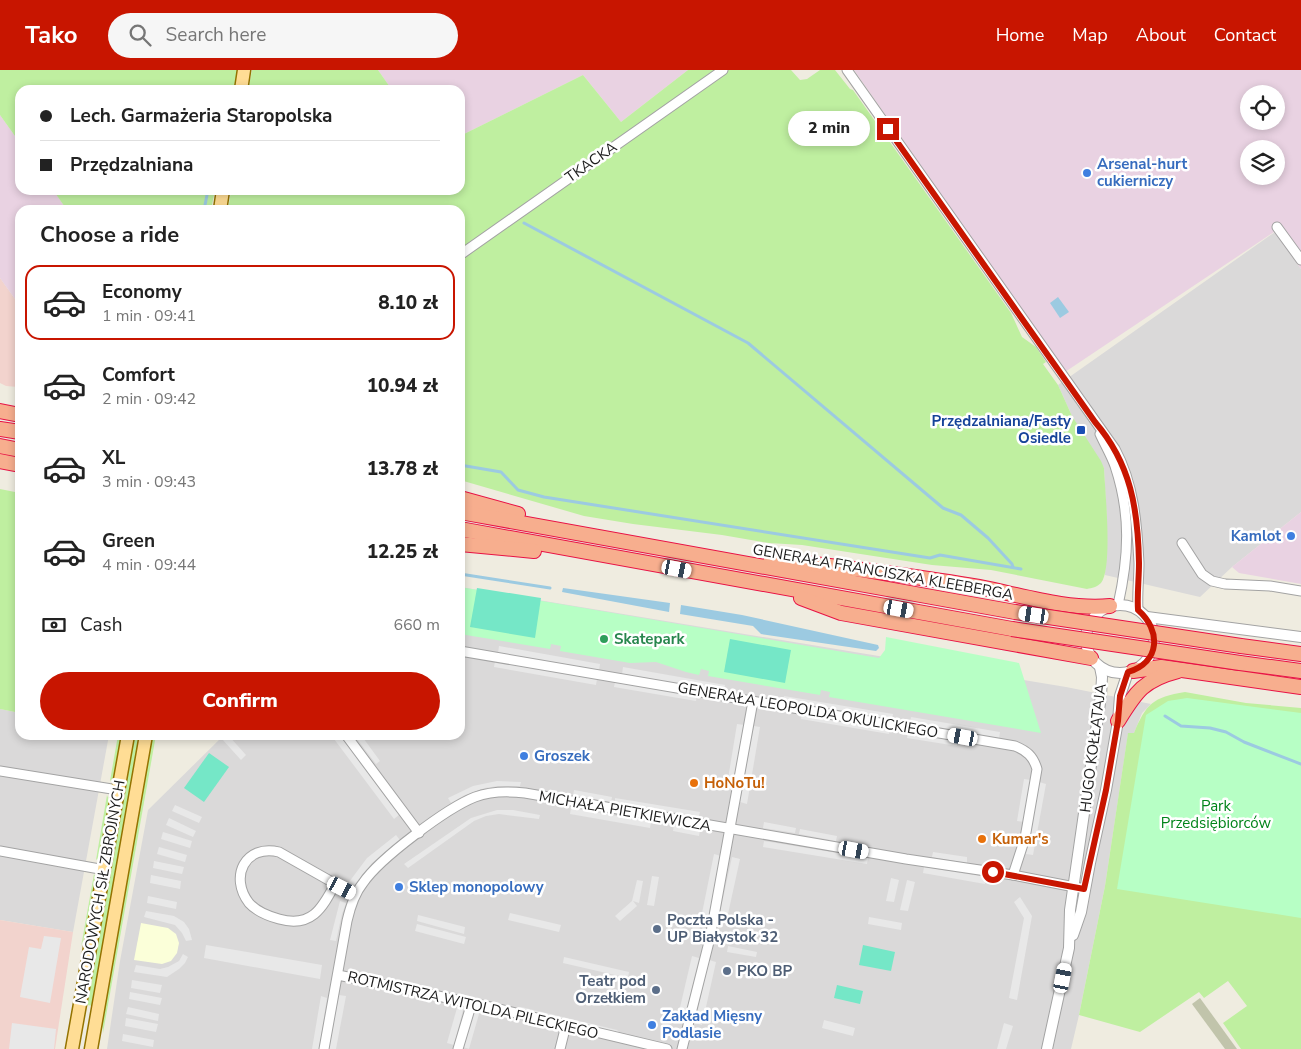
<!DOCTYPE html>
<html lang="en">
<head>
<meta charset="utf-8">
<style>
  :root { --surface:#fff; --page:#f6f6f6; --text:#222; --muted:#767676; --line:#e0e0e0; --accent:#c81500 }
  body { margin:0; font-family:"Nunito Sans",sans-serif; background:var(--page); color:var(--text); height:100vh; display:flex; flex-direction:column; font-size:19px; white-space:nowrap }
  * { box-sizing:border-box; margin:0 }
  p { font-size:16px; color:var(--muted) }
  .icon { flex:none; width:28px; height:28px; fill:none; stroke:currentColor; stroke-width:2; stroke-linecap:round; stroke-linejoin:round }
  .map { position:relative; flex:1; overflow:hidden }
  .details { position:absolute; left:15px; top:135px; width:450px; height:535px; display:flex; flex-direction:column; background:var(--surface); border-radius:15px; box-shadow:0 2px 8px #0003 }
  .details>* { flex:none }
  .hud { position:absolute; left:15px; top:15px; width:450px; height:110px; border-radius:15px; box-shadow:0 2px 8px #0003; display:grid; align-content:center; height:110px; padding:0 25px; background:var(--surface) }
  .fabs { position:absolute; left:1240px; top:15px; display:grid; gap:10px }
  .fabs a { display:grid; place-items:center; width:45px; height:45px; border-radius:50%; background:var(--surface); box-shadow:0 2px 8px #0003; font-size:25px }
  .end { position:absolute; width:22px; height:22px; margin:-11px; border:6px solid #c81500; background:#fff; box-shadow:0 0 0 2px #fff }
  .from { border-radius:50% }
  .bubble { position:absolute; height:35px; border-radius:18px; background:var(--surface); box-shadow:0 2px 8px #0003; font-size:16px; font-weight:800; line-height:35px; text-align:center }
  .car { position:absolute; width:15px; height:30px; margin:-15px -8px; border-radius:6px; box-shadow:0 0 4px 1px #0007; background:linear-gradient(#fff 24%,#345 0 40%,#fff 0 76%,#345 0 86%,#fff 0) }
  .hud b { display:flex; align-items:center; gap:18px; height:48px; font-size:19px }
  .hud b+b { border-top:1px solid var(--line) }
  .hud i { width:12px; height:12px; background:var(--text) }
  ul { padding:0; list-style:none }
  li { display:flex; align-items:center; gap:15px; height:75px; margin:0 10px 8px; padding:0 15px; border:2px solid transparent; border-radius:15px }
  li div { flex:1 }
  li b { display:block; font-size:19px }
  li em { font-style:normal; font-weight:800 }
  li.selected { border-color:var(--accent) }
  li>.icon { width:45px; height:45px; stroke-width:1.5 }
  h2 { padding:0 25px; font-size:22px; line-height:60px }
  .pay { display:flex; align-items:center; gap:12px; height:55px; padding:0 25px; font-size:19px }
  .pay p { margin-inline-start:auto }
  .button { display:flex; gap:10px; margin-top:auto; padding:10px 25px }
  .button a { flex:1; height:58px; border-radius:30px; background:var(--accent); color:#fff; font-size:20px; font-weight:800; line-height:58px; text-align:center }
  header { display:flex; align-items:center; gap:30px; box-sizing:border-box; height:70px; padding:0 25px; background:var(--accent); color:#fff }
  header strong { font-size:24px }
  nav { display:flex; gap:28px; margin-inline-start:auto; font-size:18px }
  .search { width:350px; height:45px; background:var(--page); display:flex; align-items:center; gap:12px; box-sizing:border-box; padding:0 18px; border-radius:28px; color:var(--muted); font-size:19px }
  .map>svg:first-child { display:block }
</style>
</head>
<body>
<header>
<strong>Tako</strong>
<div class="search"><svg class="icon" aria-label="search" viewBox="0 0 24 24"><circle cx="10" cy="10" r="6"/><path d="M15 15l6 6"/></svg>Search here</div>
<nav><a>Home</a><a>Map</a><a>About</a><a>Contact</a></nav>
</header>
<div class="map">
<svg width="1301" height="979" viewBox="0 0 1301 979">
  <rect width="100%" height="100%" fill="#efece0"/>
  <g fill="#dad9d9">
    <polygon points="1275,162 1301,199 1301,442 1232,497 1200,527 1105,505 1107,455 1104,398 1072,346 1058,315"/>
    <polygon points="460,517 1066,617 1151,634 1142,643 1134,663 1128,664 1105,816 1079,945 1071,979 107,979 120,891 148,740 224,665 460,665"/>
    <polygon points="0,639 20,643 20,665 109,665 73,862 0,850"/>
  </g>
  <g fill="#f2d3cd">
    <polygon points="0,208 20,236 20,320 18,317 6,316 0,313"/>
    <polygon points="0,850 73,862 55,979 0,979"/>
  </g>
  <g fill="#e9d2e2" fill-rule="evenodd">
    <polygon points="378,0 688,0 621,52 583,5 460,66 460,20 392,20"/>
    <path d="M 854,0 L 1301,0 L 1301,199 L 1274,162 L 1065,302 ZM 1249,24 L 1276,24 L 1276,51 L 1249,51 ZM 1249,79 L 1276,79 L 1276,106 L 1249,106 Z"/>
    <polygon points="0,45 20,73 20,120 53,120 67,140 20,140 20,236 0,208"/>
    <polygon points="1301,442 1301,514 1239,503 1232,497"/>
  </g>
  <polygon fill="#fbffd9" points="141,853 168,858 176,864 179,873 177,883 171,891 162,894 134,890"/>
  <polygon fill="#c1c4ab" points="1200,928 1237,979 1225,979 1192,934"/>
  <g fill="#bfefa0">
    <polygon points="0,0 238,0 234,20 20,20 20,73 0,45"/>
    <polygon points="252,0 378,0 392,20 248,20"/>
    <path d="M 688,0 L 791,0 L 800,10 L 807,9 L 820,0 L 835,0 L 850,19 L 853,20 L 1011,243 L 1022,267 L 1036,277 L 1046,292 L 1043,294 L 1058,315 L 1072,346 L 1101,391 L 1104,398 C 1105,420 1113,498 1101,513 C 1097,517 1092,518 1087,519 L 991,500 L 932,495 L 802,475 L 769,473 L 722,465 L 633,454 L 584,446 L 460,410 L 460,140 L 228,140 L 231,120 L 460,120 L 460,66 L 583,5 L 621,52 Z"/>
    <polygon points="53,120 215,120 211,140 67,140"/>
    <polygon points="0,419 20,423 20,643 0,639"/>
    <path d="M 1185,622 L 1246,633 L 1301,638 L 1301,979 L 1241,979 L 1223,953 L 1247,936 L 1228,911 L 1204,928 L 1199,922 L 1140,962 L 1079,945 L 1105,816 L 1128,663 L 1134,663 C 1146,634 1153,627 1185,622 Z"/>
    <polygon points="118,665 122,665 115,706 110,711"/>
    <polygon points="134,665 140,665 93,936 87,935"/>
    <polygon points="152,665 156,665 103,963 102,952"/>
    <polygon points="107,725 110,733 101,786 96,790"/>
    <polygon points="94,804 96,808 90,849 81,877"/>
  </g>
  <g fill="#b7ffc5">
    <polygon points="460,517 879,588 885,580 886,567 1019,593 1041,663 829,627 830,622 821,620 820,625 708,606 709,601 701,599 699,605 686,602 656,592 630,593 560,581 561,576 551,574 550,579 460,564"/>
    <polygon points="1187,628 1301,643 1301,848 1117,819 1146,645 1168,631"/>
  </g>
  <g fill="#75e7c7">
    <polygon points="477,518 541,528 535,568 470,557"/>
    <polygon points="730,569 791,580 785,613 724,602"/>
    <polygon points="209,683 229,697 204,732 184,718"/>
    <polygon points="863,875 895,882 891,901 859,895"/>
    <polygon points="837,915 863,921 860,934 834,928"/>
  </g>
  <g fill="#e8e8e8">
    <polygon points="499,576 600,594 599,601 498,583"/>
    <polygon points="495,591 597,609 596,615 494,597"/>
    <polygon points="623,597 725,615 724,622 622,604"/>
    <polygon points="615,612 697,626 696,631 614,617"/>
    <polygon points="784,626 893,644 892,650 783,632"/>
    <polygon points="802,643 890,658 889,664 801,649"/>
    <polygon points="911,647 1000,662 999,669 910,654"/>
    <polygon points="737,654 745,655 735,710 728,709"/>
    <polygon points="754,656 760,657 747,734 740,732"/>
    <polygon points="908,662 958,670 957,676 907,668"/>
    <polygon points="228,665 246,685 241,690 222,669"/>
    <polygon points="331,665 340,665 399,745 394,749"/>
    <polygon points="354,665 361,665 380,691 376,694"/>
    <polygon points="1024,709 1031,710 1024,752 1017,751"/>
    <polygon points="497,711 521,712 520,716 498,716 485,718 465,725 451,733 448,728 473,716"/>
    <polygon points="1039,712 1046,714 1033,785 1026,784"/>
    <polygon points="574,720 612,727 611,732 573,726"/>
    <polygon points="615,728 700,742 699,746 615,733"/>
    <polygon points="175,735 202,747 199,753 172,741"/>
    <polygon points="571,738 651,752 650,758 570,744"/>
    <polygon points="497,740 513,740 540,745 539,749 499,744 486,746 474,751 408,798 404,794 471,748"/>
    <polygon points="169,748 196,761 193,767 166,755"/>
    <polygon points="764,752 796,758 795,763 763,758"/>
    <polygon points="674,755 700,760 699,766 673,761"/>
    <polygon points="800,759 837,766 836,771 799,764"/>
    <polygon points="163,762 192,771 190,778 161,769"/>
    <polygon points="396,765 400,770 372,793 352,820 346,816 367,788"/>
    <polygon points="764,771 868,788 867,794 763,777"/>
    <polygon points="159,777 187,785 185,792 157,784"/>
    <polygon points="933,782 967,787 967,793 932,787"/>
    <polygon points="714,784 721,786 708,850 701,848"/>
    <polygon points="732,787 740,789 726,853 718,851"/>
    <polygon points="154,791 184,797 182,804 153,798"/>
    <polygon points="924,797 986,807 985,814 923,803"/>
    <polygon points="151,805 181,811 180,819 150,813"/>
    <polygon points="652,806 659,807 654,836 647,835"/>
    <polygon points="891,808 899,810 894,832 886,831"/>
    <polygon points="637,810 643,811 639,833 633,831 637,836 620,851 615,846 632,831"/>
    <polygon points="907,810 915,812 908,841 900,840"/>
    <polygon points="148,826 177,832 176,839 147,833"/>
    <polygon points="1020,827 1032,846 1017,930 1009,928 1024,848 1014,832"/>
    <polygon points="340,831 346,833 342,844 336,871 330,870"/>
    <polygon points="146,841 174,846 184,852 189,859 192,870 186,871 182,863 175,855 144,847"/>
    <polygon points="510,843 561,855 559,862 508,850"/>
    <polygon points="418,845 465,857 464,864 417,851"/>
    <polygon points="869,847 902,853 901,860 868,854"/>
    <polygon points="417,854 466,867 464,874 415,861"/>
    <polygon points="44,866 61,868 50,933 20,927 29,877 41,879"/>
    <polygon points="206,875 322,895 320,909 204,888"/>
    <polygon points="728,876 757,882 756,887 727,882"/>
    <polygon points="183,884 188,887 185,893 179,899 167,907 134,902 136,895 160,899 168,897 179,891"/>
    <polygon points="692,886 699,888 685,947 678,946"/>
    <polygon points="564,887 629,902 628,908 563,893"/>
    <polygon points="709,890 716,892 702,955 695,953"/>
    <polygon points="132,910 162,915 160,923 131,918"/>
    <polygon points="130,922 162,928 160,935 129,929"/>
    <polygon points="339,925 346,926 336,979 329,979"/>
    <polygon points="321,926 327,928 319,979 312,979"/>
    <polygon points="128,937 159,944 158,951 126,944"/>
    <polygon points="521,937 617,960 623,966 512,939"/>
    <polygon points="457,938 463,940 454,975 447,973"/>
    <polygon points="473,943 479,944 469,979 463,977"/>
    <polygon points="126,948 158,954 156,962 125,956"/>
    <polygon points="824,950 855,958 853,966 822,958"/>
    <polygon points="12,953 56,959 54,979 9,979"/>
    <polygon points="1004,953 1013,956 1006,979 997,979"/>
    <polygon points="123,964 154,970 153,977 122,971"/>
  </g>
  <g fill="#9ccae1">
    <polygon points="1058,227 1069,242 1060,248 1050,233"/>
    <polygon points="563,518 670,533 669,542 562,522"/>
    <polygon points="681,535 742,545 878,575 879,578 876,581 761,564 753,556 680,544"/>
  </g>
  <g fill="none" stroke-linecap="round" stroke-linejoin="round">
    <g stroke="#9ccae1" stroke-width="3">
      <polyline points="204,140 208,120"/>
      <polyline points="524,153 748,273 943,438 961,445 988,468 1012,494 1013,497"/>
      <polyline points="460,395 501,402 518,420 544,427 930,488 940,485 1021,499"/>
      <polyline points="460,504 550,518"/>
      <polyline points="1165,646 1181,656 1210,658 1226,662 1244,672 1301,694"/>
    </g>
    <g stroke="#a3a3a3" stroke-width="11">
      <g id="minor">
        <path d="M 847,0 L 1115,379 C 1134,414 1137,454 1139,493 C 1139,508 1137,524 1138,540"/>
        <polyline points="1277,157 1301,190"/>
        <polyline points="460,185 723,0"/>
        <path d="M 1100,364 C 1105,375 1111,385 1115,396 C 1131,444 1129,486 1118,535"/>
        <polyline points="1182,473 1202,504 1212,511 1225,514 1270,516 1301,521"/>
        <path d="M 460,581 L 1015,676 C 1027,681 1033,686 1037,699 L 1025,768 L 1013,805"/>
        <polyline points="346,665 419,763"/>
        <polyline points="0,701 118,720"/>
        <polyline points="0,781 105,800"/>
        <path d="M 335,814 C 322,839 311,858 279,849 C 268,846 257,842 249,833 C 229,807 245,774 279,782 L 355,825"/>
        <polyline points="338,905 495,938 667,979"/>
        <path d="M 324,979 L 347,851 C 350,838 354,824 363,813 C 380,788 447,738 475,727 C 491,721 508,721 525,723 L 906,789 L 1013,805 L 1085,819"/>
        <polyline points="458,979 470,939"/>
        <polyline points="560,979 566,955"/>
        <polyline points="682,979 710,868 753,631"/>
      </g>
    </g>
    <g stroke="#a3a3a3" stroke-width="12">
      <g id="tertiary">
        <circle cx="1120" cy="569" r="34"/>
        <polyline points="1147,547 1301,567"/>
        <polyline points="1073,865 1081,842 1090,793 1106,720 1118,651 1120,626 1128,602"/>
        <polyline points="1047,979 1069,878 1070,840 1101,626 1102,607 1100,597"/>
      </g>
    </g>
    <g stroke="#947300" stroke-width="15">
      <g id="primary">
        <polyline points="241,20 244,0"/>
        <polyline points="220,140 223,120"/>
        <polyline points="72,979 128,665"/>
        <polyline points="91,979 146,665"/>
      </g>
    </g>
    <g stroke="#e81245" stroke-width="16">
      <g id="trunk">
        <polyline points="0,341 20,345"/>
        <polyline points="0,359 20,362"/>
        <polyline points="0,376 20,380"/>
        <polyline points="0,391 20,395"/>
        <polyline points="460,428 518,444"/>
        <polyline points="460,442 1015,542"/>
        <polyline points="460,459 1012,559"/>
        <polyline points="460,474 534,481"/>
        <path d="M 771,489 C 841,497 910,505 979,517 C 1021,525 1066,540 1110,536"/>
        <polyline points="801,528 841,543 1091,588"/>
        <polyline points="1241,576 1301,584"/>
        <polyline points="1240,593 1301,601"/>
        <polyline points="1133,601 1161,597 1301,617"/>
        <path d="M 1118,651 C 1136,622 1143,610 1178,601"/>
      </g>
    </g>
    <use href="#minor" stroke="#fff" stroke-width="9"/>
    <use href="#tertiary" stroke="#fff" stroke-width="10"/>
    <use href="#primary" stroke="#ffdd95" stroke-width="12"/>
    <use href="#trunk" stroke="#f7ae8e" stroke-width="14"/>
    <g stroke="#e81245" stroke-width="16" stroke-linecap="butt">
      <g id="trunk-bridge">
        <polyline points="1015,542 1241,576"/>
        <polyline points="1012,559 1240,593"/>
      </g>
    </g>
    <use href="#trunk-bridge" stroke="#f7ae8e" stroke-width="14"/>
  </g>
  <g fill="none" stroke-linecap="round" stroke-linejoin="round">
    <path stroke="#c81500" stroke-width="6" d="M 888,59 L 1095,352 C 1131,394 1138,439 1139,493 C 1139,509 1137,524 1138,540 C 1161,560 1161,592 1128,602 L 1120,626 L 1118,651 L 1106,720 L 1084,819 L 993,802"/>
  </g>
  <g fill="#3f7fe0" stroke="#fff" stroke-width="2">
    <circle cx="1087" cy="103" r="5"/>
    <circle cx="1291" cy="466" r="5"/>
    <circle cx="524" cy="686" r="5"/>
    <circle cx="399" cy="817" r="5"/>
    <circle cx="652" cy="955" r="5"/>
  </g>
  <rect fill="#1a4fb4" stroke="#fff" stroke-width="2" x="1076" y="355" width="10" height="10" rx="2.5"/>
  <circle fill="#2e9e5b" stroke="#fff" stroke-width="2" cx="604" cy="569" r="5"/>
  <g fill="#e8710a" stroke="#fff" stroke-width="2">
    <circle cx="694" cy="713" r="5"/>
    <circle cx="982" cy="769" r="5"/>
  </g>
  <g fill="#5c6f8a" stroke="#fff" stroke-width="2">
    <circle cx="657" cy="859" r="5"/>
    <circle cx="727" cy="901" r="5"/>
    <circle cx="656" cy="920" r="5"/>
  </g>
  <g text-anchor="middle" stroke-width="5" stroke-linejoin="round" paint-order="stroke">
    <g font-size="15" fill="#1c1c1c" stroke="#fff">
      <text transform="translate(591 92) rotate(-35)" y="5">TKACKA</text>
      <text transform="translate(883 502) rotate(10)" y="5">GENERAŁA FRANCISZKA KLEEBERGA</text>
      <text transform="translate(808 640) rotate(10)" y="5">GENERAŁA LEOPOLDA OKULICKIEGO</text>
      <text transform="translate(1093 678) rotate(-83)" y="5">HUGO KOŁŁĄTAJA</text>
      <text transform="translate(625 741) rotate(10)" y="5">MICHAŁA PIETKIEWICZA</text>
      <text transform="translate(100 822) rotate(-80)" y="5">NARODOWYCH SIŁ ZBROJNYCH</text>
      <text transform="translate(473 935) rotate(13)" y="5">ROTMISTRZA WITOLDA PILECKIEGO</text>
    </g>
    <g font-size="15" font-weight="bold" fill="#366cbe" stroke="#fff" text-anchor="start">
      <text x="1097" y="99">Arsenal-hurt<tspan x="1097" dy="17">cukierniczy</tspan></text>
      <text x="1281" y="471" text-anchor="end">Kamlot</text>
      <text x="534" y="691">Groszek</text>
      <text x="409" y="822">Sklep monopolowy</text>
      <text x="662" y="951">Zakład Mięsny<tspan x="662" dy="17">Podlasie</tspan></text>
    </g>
    <g font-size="15" font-weight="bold" fill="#164399" stroke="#fff" text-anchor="end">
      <text x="1071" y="356">Przędzalniana/Fasty<tspan x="1071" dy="17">Osiedle</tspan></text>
    </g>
    <g font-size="15" font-weight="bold" fill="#27864d" stroke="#fff" text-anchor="start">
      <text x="614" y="574">Skatepark</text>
    </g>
    <g font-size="15" font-weight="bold" fill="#c56008" stroke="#fff" text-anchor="start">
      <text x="704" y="718">HoNoTu!</text>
      <text x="992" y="774">Kumar's</text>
    </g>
    <g font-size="15" fill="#008419" stroke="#fff">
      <text x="1216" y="741">Park<tspan x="1216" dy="17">Przedsiębiorców</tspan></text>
    </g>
    <g font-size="15" font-weight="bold" fill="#4e5e75" stroke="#fff" text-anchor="start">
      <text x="667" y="855">Poczta Polska -<tspan x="667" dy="17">UP Białystok 32</tspan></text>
      <text x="737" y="906">PKO BP</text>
      <text x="646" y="916" text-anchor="end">Teatr pod<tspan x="646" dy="17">Orzełkiem</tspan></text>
    </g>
  </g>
</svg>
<div class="fabs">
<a><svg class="icon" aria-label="locate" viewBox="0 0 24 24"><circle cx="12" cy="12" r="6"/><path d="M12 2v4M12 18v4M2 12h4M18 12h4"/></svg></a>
<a><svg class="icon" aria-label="layers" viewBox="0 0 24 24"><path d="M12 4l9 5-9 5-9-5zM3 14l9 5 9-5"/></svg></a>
</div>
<i class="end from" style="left:993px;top:802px"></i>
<i class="end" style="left:888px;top:59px"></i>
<div class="bubble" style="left:788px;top:41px;width:82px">2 min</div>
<i class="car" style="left:677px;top:499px;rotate:101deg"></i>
<i class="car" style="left:899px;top:539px;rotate:100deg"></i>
<i class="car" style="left:1034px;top:545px;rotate:279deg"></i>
<i class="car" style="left:963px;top:667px;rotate:280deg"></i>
<i class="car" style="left:854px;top:780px;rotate:100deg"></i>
<i class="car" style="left:342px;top:818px;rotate:117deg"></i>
<i class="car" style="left:1063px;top:908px;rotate:11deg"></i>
<div class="hud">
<b><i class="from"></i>Lech. Garmażeria Staropolska</b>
<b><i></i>Przędzalniana</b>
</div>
<section class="details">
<h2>Choose a ride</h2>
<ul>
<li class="selected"><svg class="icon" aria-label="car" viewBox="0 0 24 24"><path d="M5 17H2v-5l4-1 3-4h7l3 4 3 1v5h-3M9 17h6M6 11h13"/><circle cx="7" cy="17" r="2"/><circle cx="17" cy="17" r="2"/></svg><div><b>Economy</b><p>1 min · 09:41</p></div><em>8.10 zł</em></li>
<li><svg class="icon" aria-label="car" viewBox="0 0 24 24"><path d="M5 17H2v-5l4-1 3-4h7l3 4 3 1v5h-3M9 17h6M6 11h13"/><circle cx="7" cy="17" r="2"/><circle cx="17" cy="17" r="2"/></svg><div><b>Comfort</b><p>2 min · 09:42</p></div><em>10.94 zł</em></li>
<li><svg class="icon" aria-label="car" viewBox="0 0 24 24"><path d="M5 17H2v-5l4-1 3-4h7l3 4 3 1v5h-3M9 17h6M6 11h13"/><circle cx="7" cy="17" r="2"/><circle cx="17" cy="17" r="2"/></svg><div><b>XL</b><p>3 min · 09:43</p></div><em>13.78 zł</em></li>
<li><svg class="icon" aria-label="car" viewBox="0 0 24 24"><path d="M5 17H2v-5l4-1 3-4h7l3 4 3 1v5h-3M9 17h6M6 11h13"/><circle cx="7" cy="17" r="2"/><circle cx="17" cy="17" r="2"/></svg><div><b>Green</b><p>4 min · 09:44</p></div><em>12.25 zł</em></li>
</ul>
<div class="pay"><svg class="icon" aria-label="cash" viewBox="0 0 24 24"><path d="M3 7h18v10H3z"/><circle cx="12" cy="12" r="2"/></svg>Cash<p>660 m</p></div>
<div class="button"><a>Confirm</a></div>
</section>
</div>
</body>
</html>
